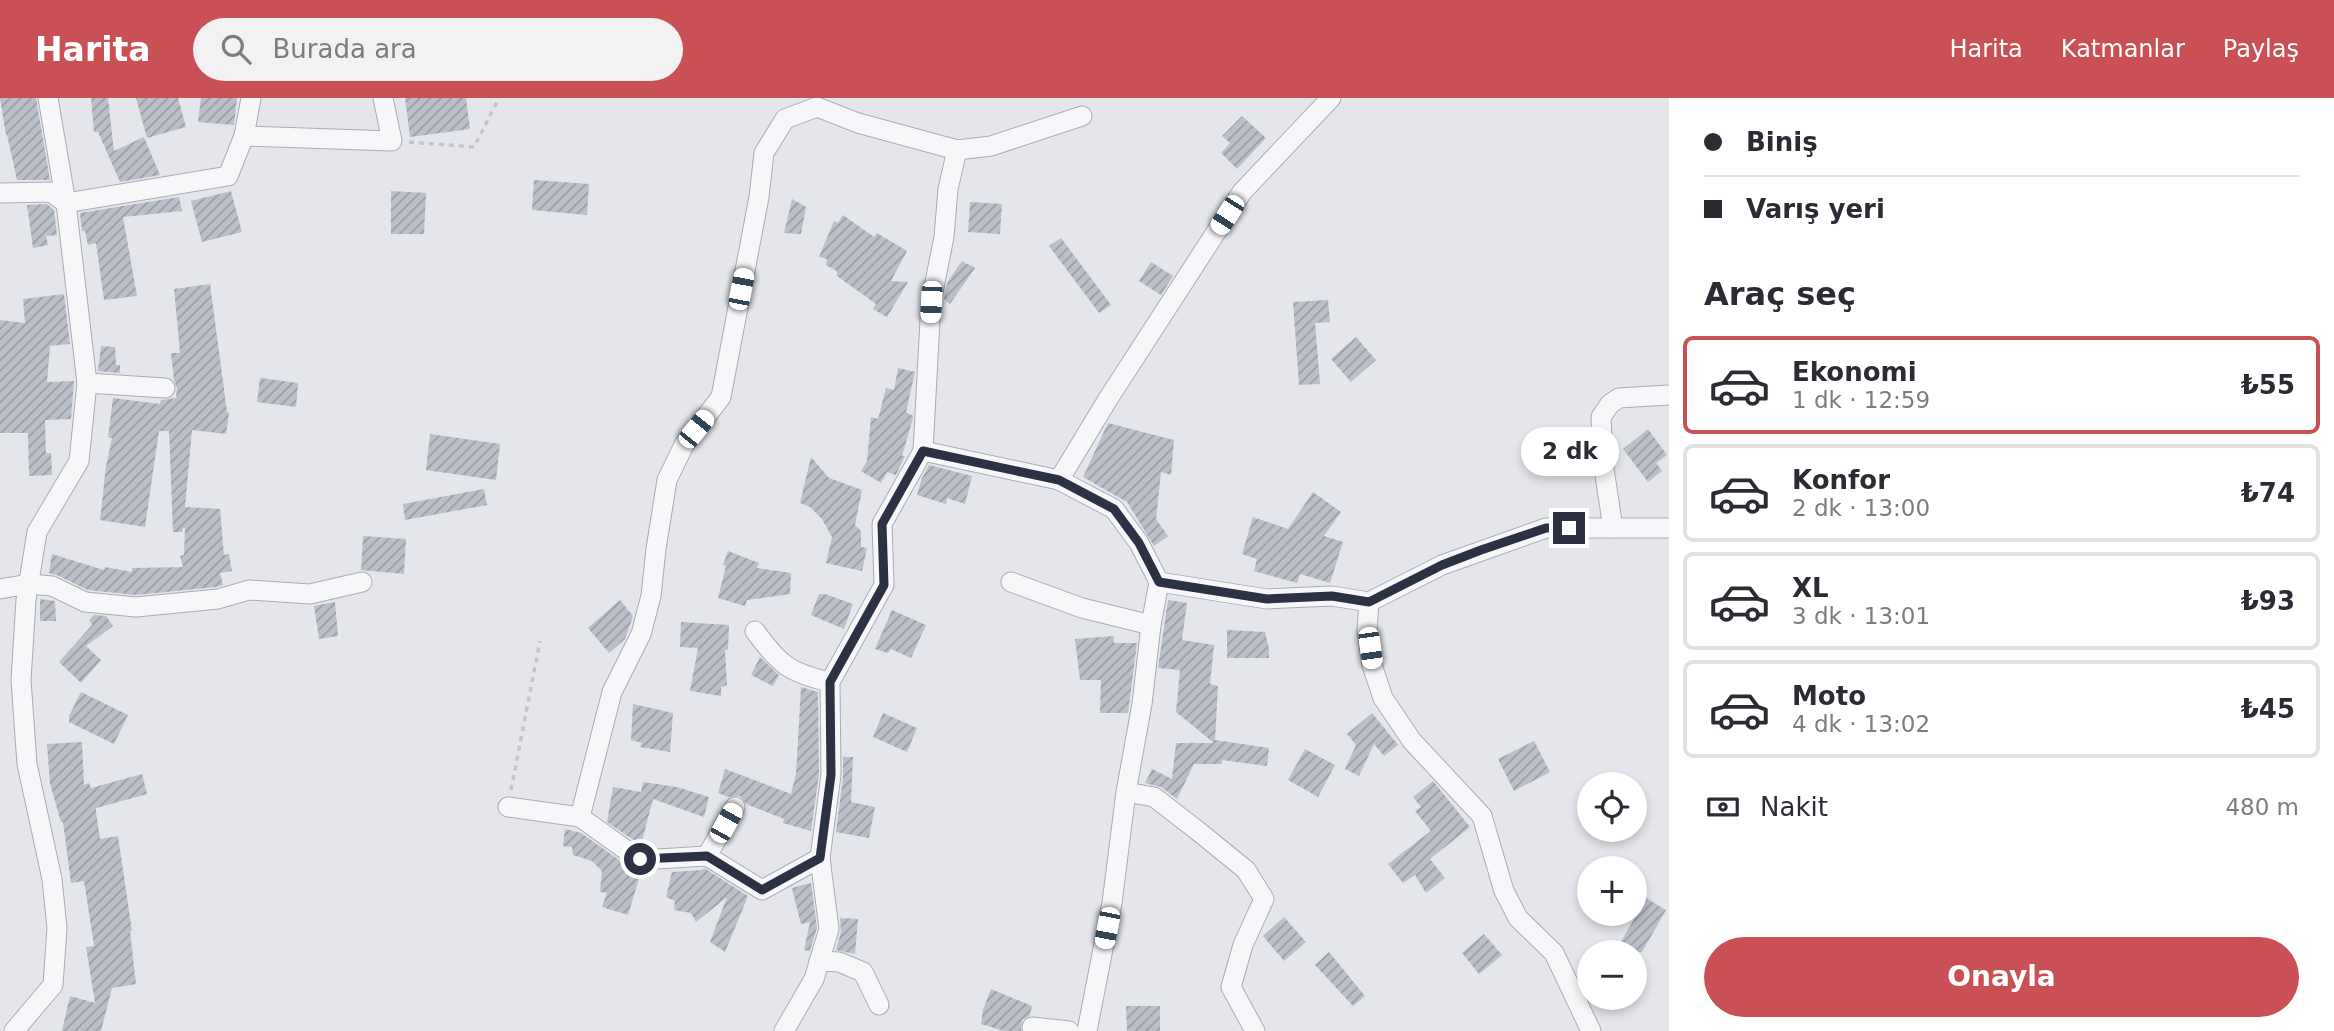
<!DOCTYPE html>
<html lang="tr">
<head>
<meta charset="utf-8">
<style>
  :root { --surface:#fff; --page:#f2f2f3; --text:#2b2b33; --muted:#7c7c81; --line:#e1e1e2; --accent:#c95156 }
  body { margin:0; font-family:"DejaVu Sans",sans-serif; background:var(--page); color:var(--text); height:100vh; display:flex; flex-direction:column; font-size:26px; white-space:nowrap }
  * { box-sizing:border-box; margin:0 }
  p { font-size:23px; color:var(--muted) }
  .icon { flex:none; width:38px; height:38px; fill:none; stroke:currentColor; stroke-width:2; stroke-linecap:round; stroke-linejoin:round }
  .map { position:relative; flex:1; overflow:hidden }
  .side { display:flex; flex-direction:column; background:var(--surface); width:665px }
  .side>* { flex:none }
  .hud { display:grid; align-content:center; height:154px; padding:0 35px; background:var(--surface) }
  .buttons { position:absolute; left:1577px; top:674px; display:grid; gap:14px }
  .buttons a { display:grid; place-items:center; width:70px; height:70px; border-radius:50%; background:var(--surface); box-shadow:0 4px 10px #0003; font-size:35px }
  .end { position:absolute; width:32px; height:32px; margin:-16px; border:9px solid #2c3243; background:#fff; box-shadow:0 0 0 4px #fff }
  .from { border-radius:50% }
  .bubble { position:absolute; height:49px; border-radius:24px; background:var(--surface); box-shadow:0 4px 10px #0003; font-size:23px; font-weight:700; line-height:49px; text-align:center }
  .car { position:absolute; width:21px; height:42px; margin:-21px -10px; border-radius:9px; box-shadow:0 0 5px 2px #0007; background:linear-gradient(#fff 24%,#345 0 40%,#fff 0 76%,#345 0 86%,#fff 0) }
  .hud b { display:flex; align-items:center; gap:24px; height:66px; font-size:26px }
  .hud b+b { border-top:2px solid var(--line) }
  .hud i { width:18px; height:18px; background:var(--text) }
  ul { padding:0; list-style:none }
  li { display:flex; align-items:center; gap:21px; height:98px; margin:0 14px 10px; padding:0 21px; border:4px solid var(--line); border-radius:10px }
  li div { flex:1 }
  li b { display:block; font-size:26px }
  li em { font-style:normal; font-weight:700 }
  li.selected { border-color:var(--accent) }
  li>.icon { width:63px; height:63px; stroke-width:1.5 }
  h2 { padding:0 35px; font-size:32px; line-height:84px }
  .pay { display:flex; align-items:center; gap:18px; height:77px; padding:0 35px; font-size:26px }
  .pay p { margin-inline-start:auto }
  .action { display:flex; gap:14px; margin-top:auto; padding:14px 35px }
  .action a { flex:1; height:80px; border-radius:42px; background:var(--accent); color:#fff; font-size:28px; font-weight:700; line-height:80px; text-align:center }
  header { display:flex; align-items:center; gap:42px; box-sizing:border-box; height:98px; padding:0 35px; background:var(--accent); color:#fff }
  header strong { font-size:33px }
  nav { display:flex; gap:38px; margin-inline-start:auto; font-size:24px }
  .search { width:490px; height:63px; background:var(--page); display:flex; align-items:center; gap:18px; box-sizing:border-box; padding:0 24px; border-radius:38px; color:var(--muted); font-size:26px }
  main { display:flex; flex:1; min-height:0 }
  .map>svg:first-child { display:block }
</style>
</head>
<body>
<header>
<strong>Harita</strong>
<div class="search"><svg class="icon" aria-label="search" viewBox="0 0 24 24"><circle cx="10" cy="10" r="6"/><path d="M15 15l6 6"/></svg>Burada ara</div>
<nav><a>Harita</a><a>Katmanlar</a><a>Paylaş</a></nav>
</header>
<main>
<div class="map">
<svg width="1669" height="933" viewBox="0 0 1669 933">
  <defs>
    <pattern id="building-hatch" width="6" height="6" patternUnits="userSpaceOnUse" patternTransform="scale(1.75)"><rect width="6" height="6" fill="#bbbfc8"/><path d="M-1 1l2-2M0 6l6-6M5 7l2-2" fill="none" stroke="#989ca4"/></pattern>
  </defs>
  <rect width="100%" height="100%" fill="#e4e6eb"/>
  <g fill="url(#building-hatch)">
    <polygon points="0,0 36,0 50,82 17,82 7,37 6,37"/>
    <polygon points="91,0 108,0 114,53 144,39 160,77 120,84 98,34 94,34"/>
    <polygon points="136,0 178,0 186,29 147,40"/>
    <polygon points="201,0 237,0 234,27 198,24"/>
    <polygon points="405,0 466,0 470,31 410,39"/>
    <polygon points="1242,18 1266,40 1237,71 1221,55 1230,45 1222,38"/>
    <polygon points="534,82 589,86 587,117 532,112"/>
    <polygon points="231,93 242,134 202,144 191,103"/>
    <polygon points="391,93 426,95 424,136 391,136"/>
    <polygon points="179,99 182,113 123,119 137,198 104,202 96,145 88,147 85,133 82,133 80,115"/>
    <polygon points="792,101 806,109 801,136 784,135"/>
    <polygon points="970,104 1002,106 1000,136 968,134"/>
    <polygon points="47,106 54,112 57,137 46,138 48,147 33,150 27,107"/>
    <polygon points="843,117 874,139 877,135 907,153 891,183 908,184 887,219 873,211 876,206 837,178 837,173 826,167 827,161 819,159 834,123 838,125"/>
    <polygon points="1061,140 1111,207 1099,215 1049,148"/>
    <polygon points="962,163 975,170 950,206 944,201 948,183"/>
    <polygon points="1151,164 1173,178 1161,197 1139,183"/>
    <polygon points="210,186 227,314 229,315 226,336 192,332 185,409 220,411 224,457 229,456 232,473 220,475 223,487 216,489 136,497 88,492 57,477 49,475 52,456 104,472 105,469 132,474 132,470 183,469 180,458 184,457 185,430 183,430 182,434 173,434 169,333 159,333 145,429 100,422 106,368 112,340 108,339 113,300 160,306 161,302 176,300 177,290 174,282 171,255 180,255 174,191"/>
    <polygon points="64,196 70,246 50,248 47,284 74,283 71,321 45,322 46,355 51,355 52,377 29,378 28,335 0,335 0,222 25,225 23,201"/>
    <polygon points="1328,202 1330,224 1315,225 1320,286 1299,287 1293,204"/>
    <polygon points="1356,239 1376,262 1351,284 1331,261"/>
    <polygon points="101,248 115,249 116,267 120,267 120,275 98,273"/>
    <polygon points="898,270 915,274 906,314 913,318 913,320 902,358 905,358 896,377 887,374 881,385 861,373 867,363 871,319 878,321 886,290 894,292"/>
    <polygon points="260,280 298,285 296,309 257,304"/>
    <polygon points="1108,325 1174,342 1171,377 1161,374 1156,421 1168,438 1154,448 1127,404 1083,379"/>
    <polygon points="1648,331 1667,357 1656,365 1662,373 1648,384 1623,351"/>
    <polygon points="430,336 500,346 496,382 426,372"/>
    <polygon points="811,359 829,380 862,392 855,427 861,433 861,449 867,450 862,473 826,465 832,439 822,421 810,409 800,405"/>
    <polygon points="929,367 972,378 965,406 947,400 946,406 917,397 922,380"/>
    <polygon points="484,391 487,407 405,422 403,406"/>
    <polygon points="1313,394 1341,414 1324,438 1343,444 1330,485 1300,476 1297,485 1254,473 1257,461 1242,456 1253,419 1288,431"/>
    <polygon points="363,438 406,441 404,476 361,472"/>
    <polygon points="728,453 759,465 757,470 791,475 790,496 747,502 745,508 718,500 726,468 723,467"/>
    <polygon points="819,496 825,496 853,506 844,531 811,517"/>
    <polygon points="40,501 55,503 56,523 40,523"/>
    <polygon points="620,502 633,518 625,541 609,555 588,530"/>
    <polygon points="1168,502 1187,505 1182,542 1214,547 1210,586 1218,588 1215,642 1269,650 1267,668 1222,662 1222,666 1194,666 1177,701 1161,689 1145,685 1152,671 1172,681 1176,645 1214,645 1176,614 1180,572 1158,570"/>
    <polygon points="335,504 338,538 319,541 314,508"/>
    <polygon points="892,512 926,527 911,560 891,551 888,555 875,551"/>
    <polygon points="94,517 106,518 113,528 86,548 101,562 81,585 59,564 92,527 89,522"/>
    <polygon points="681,524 729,527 728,552 725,552 727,587 721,589 721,598 690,593 698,550 680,549"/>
    <polygon points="1227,532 1265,534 1269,551 1269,560 1227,560"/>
    <polygon points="1114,538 1114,545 1137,545 1128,615 1100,615 1101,582 1080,582 1075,541"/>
    <polygon points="760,559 779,577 773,588 751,577"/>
    <polygon points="801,589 818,594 819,676 811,733 783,725 784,721 746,706 740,698 728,699 718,695 725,671 791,696 796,676"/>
    <polygon points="81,594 128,617 114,646 69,624 69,618"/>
    <polygon points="633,606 673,615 670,654 640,649 642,645 631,642"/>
    <polygon points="883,615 917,630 907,654 873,639"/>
    <polygon points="1372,615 1398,647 1384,658 1374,646 1359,678 1345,671 1356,647 1347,636"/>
    <polygon points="1534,643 1550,674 1514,693 1498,661"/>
    <polygon points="82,644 84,687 89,685 91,690 142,676 147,696 96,710 96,714 100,741 118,738 132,833 130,833 136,886 112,890 101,933 62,933 70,898 95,905 86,849 94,848 84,783 71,785 63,724 61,724 50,686 47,646"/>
    <polygon points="1305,651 1335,667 1318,699 1288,682"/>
    <polygon points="843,659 853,659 851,704 875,709 869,740 836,734 843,679"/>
    <polygon points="1433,683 1470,729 1430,761 1445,780 1426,795 1415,777 1403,785 1388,766 1431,733 1415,713 1421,709 1413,699"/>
    <polygon points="643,684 677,689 709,699 704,719 653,701 641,747 607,724 613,689 641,694"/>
    <polygon points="565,731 581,735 633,772 641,774 628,817 602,809 607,795 600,794 602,773 592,763 573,757 572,749 563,748"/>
    <polygon points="704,770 748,798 725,854 710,844 727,799 696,824 691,815 674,812 675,803 666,799 672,774 702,772"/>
    <polygon points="811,785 817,830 810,853 804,852 810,824 801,826 792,790"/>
    <polygon points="1646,800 1666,812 1642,854 1615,854"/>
    <polygon points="1284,819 1306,844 1284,863 1263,838"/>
    <polygon points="840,820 858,821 855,856 836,852 841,834"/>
    <polygon points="1484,836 1502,857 1479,876 1462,855"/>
    <polygon points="1329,854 1365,898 1353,908 1315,867"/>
    <polygon points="991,891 1032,908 1030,917 1022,922 1021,933 1004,933 981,926 983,912"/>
    <polygon points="1126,908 1160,908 1160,933 1127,933"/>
  </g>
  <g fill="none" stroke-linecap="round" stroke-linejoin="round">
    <g stroke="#a9acb5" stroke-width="21">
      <g id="street">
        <polyline points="244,38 392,43 383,0"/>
        <polyline points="0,95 51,94 66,105 228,78 244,38 251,0"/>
        <polyline points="87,285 165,290"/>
        <polyline points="923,353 931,204 944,139 948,91 957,52"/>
        <polyline points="1613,430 1669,430"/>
        <polyline points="1011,484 1082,510 1151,527"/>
        <polyline points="1159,484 1267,501 1332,498 1369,504 1442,467 1546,430 1613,430 1603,364 1601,319 1610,306 1619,300 1669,297"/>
        <polyline points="0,491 29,486 52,488 85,504 136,509 218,501 249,492 310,496 362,484"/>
        <polyline points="1369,504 1367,533 1372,567 1383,600 1412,643 1482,718 1504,793 1518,820 1554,855 1591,933"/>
        <path d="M 755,533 C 779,566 789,575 830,584"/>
        <polyline points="1126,694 1154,699 1198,733 1246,772 1264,801 1243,847 1231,889 1255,933"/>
        <polyline points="508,709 580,719 640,762 707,758 762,792 820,760"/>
        <polyline points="580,719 612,594 641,536 651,498 656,451 667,382 684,347 721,299 759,99 764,55 785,21 817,9 858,25 957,52 991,48 1082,18"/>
        <polyline points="707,758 735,709"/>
        <polyline points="819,863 839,864 863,874 879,907"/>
        <polyline points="1032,929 1069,933"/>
        <polyline points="14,933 53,887 57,830 52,781 27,666 21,582 26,502 37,434 79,363 87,285 66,105 48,0"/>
        <polyline points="784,933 814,881 829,831 820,760 831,677 830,584 884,487 882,426 923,353 1059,382"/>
        <polyline points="1087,933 1112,805 1126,694 1142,606 1151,527 1159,484 1139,445 1114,411 1059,382 1108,301 1242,94 1331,0"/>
      </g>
    </g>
    <g stroke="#c2c4ca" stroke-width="3.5" stroke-dasharray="5 5" stroke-linecap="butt">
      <polyline points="409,44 474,49 499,0"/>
      <polyline points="511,692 540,543"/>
    </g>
    <use href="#street" stroke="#f7f7fa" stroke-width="19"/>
  </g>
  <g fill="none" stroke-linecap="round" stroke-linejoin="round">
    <polyline stroke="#2c3243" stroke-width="9" points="640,761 707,758 762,792 820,760 831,677 830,584 884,487 882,426 923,353 1059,382 1114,411 1139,445 1159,484 1267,501 1332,498 1369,504 1442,467 1481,452 1546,430 1569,430"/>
  </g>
</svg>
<div class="buttons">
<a><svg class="icon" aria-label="locate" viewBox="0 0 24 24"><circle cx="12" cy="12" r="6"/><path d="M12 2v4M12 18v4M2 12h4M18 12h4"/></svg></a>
<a>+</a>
<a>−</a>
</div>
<i class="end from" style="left:640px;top:761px"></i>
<i class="end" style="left:1569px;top:430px"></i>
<div class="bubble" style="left:1521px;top:329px;width:98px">2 dk</div>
<i class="car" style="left:1227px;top:117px;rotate:213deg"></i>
<i class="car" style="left:741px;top:191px;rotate:11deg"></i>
<i class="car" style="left:931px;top:204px;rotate:183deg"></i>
<i class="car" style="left:696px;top:331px;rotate:39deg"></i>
<i class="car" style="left:1370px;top:550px;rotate:172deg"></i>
<i class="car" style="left:726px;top:725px;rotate:29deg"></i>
<i class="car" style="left:1107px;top:830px;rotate:191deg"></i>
</div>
<section class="side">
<div class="hud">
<b><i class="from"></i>Biniş</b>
<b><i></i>Varış yeri</b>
</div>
<h2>Araç seç</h2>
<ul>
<li class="selected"><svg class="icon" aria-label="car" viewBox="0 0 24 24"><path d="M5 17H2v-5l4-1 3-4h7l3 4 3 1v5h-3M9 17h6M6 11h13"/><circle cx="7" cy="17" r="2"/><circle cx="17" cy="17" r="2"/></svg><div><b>Ekonomi</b><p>1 dk · 12:59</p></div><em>₺55</em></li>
<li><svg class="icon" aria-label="car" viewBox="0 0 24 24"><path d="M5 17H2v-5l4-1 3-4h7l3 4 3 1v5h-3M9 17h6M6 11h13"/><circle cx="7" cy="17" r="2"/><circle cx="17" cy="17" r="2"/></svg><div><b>Konfor</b><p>2 dk · 13:00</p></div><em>₺74</em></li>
<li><svg class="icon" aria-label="car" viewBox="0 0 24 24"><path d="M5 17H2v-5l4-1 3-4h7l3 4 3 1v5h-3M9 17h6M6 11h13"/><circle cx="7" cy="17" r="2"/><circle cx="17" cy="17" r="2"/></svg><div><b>XL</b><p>3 dk · 13:01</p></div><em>₺93</em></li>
<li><svg class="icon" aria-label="car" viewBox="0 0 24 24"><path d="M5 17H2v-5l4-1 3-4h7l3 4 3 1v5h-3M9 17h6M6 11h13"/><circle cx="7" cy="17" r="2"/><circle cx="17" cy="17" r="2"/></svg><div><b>Moto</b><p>4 dk · 13:02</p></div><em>₺45</em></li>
</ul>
<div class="pay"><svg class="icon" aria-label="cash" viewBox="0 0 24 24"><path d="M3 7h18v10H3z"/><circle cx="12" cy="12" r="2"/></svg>Nakit<p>480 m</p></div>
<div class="action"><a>Onayla</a></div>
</section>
</main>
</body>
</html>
